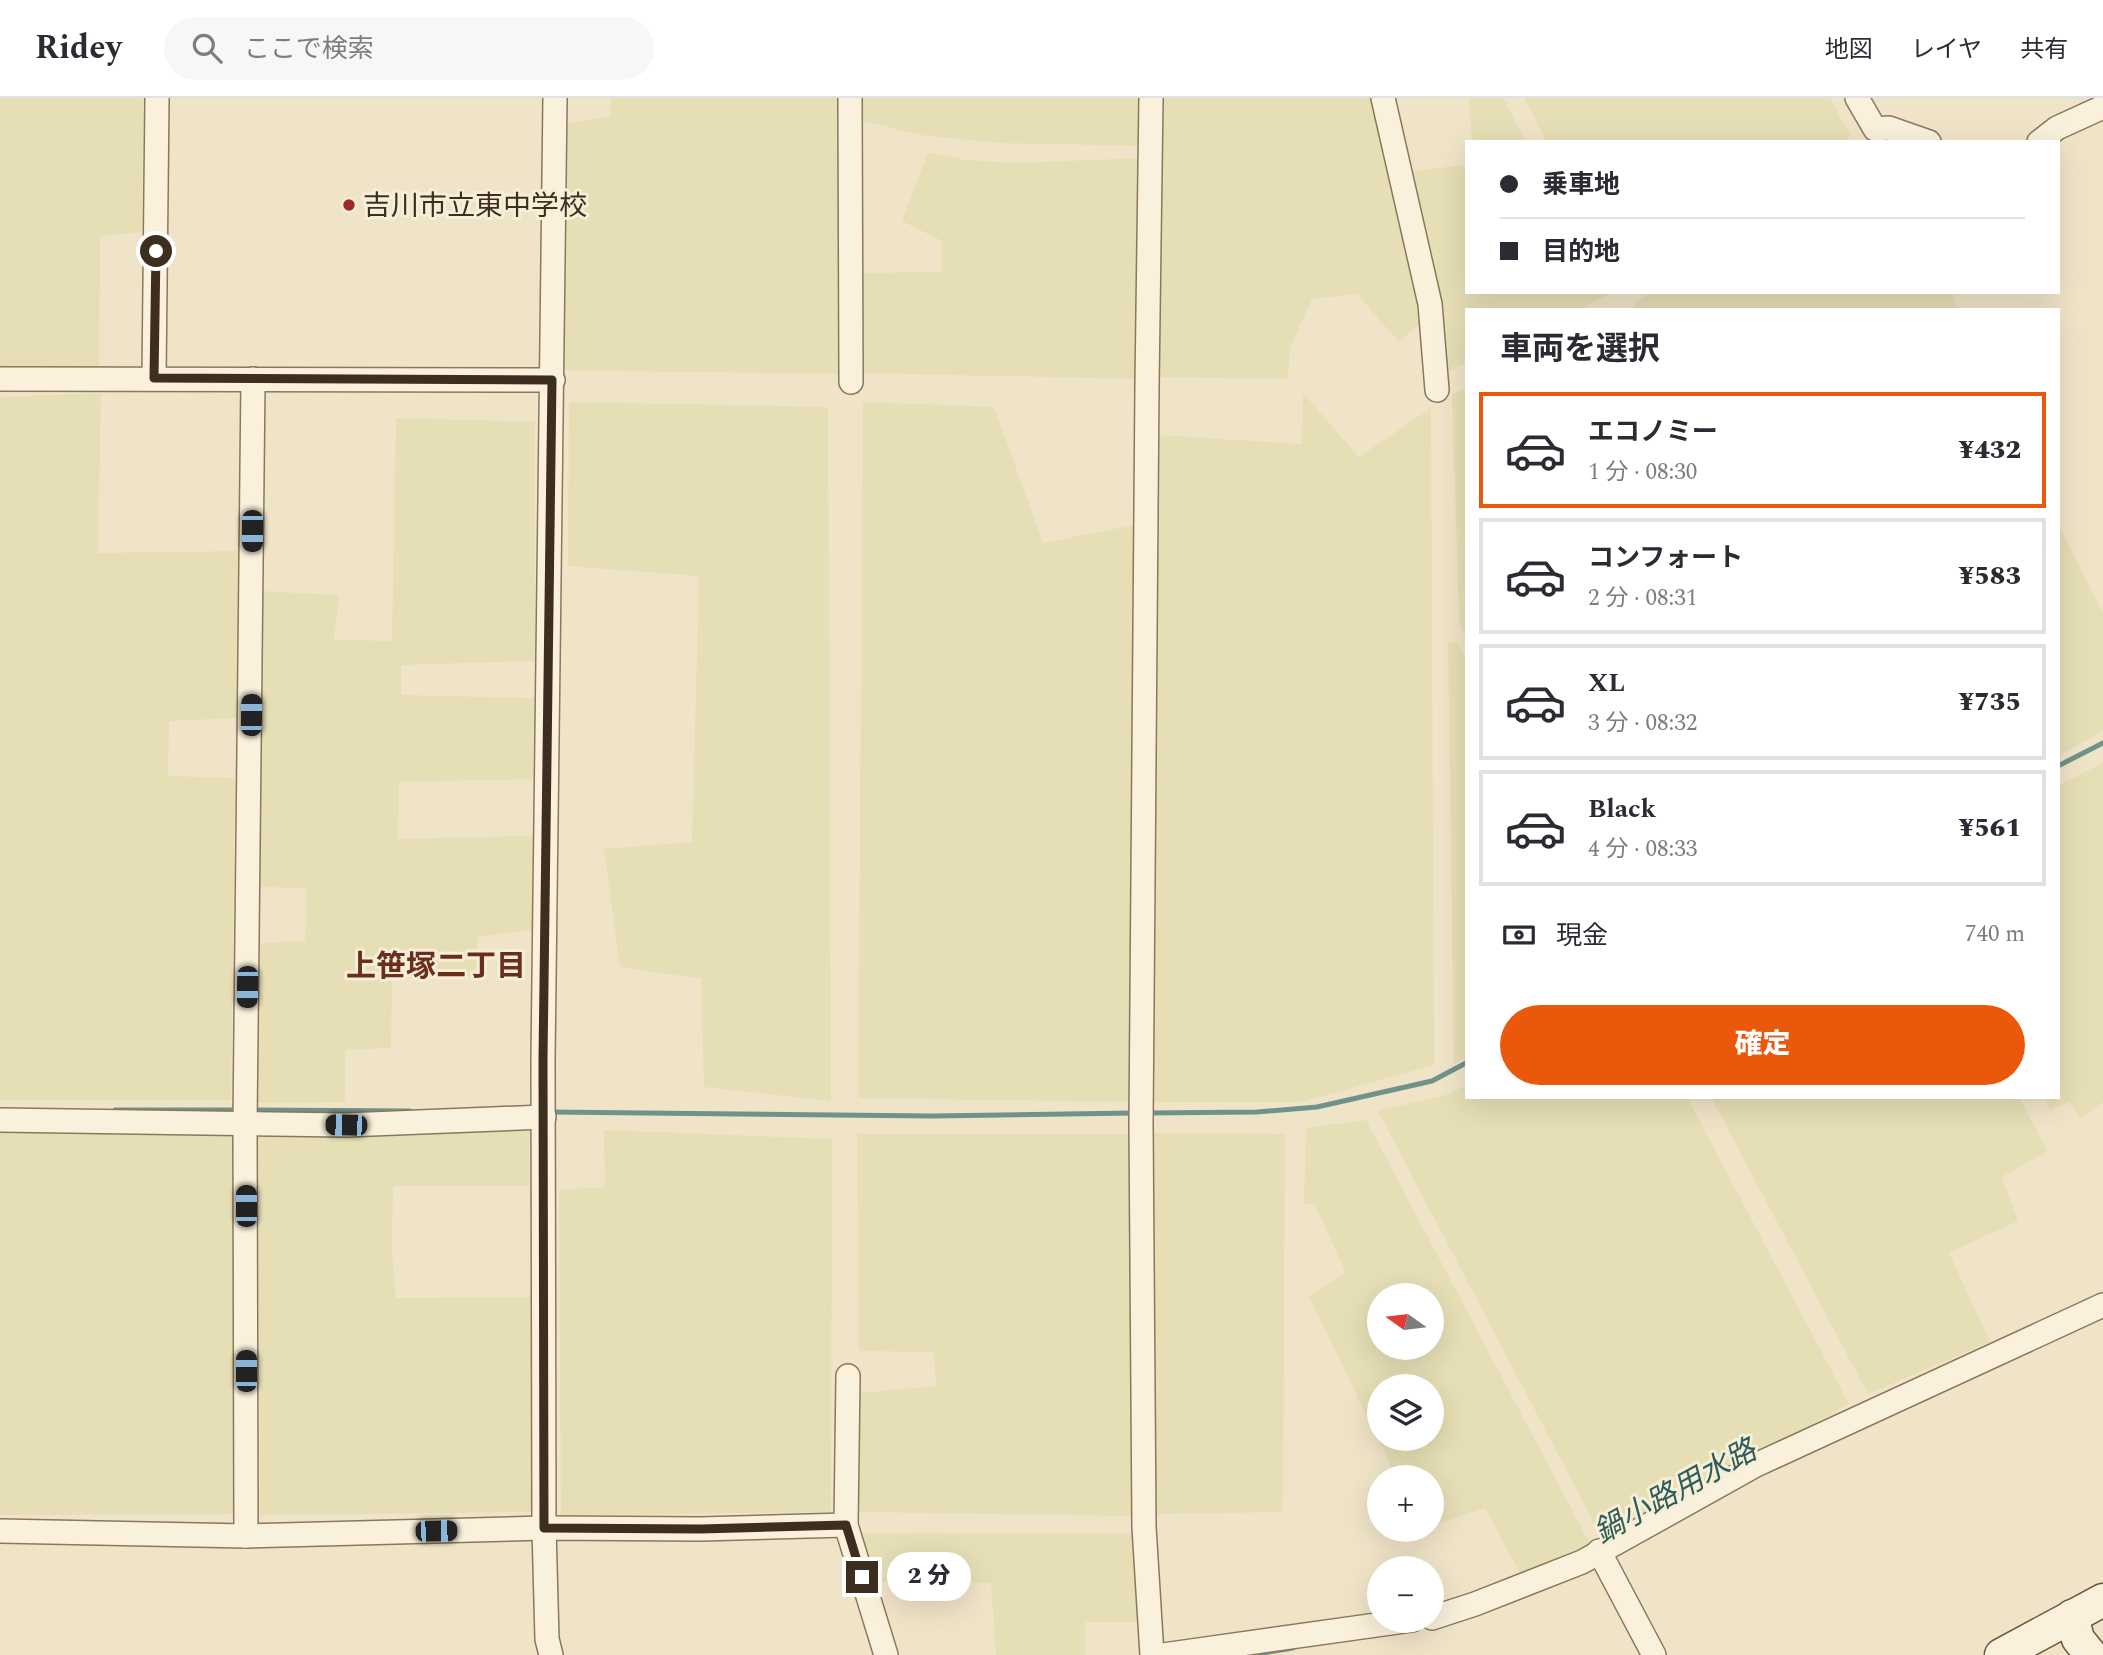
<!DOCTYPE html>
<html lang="ja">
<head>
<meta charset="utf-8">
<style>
  :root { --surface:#fff; --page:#f7f7f7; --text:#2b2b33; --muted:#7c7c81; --line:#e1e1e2; --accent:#ea580c }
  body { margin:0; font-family:Spectral,"Noto Sans JP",serif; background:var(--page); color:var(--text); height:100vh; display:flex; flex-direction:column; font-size:26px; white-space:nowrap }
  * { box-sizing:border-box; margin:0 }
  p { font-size:23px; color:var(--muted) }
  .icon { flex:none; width:38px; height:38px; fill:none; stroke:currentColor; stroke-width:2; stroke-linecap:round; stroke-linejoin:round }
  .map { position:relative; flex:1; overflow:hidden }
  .sheet { position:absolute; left:1465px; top:210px; width:595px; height:791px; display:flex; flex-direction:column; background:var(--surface); border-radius:0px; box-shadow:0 7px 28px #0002 }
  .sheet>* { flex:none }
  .banner { position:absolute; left:1465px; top:42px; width:595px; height:154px; border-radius:0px; box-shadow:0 7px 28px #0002; display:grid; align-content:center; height:154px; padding:0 35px; background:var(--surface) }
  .needle { width:46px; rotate:284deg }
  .controls { position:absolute; left:1367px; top:1185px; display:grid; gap:14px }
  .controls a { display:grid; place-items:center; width:77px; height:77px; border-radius:50%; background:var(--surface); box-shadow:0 7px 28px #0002; font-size:35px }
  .end { position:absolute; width:32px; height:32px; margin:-16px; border:9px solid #3d2e20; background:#fff; box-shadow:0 0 0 4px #fff }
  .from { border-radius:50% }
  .bubble { position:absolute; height:49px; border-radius:24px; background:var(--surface); box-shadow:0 7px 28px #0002; font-size:23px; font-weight:800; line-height:49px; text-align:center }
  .car { position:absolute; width:21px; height:42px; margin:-21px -10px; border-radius:9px; box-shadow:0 0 5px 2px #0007; background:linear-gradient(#222 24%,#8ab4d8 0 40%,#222 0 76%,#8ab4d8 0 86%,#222 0) }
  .banner b { display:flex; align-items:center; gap:24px; height:66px; font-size:26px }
  .banner b+b { border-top:2px solid var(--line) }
  .banner i { width:18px; height:18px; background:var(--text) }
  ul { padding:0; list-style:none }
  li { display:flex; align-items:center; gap:21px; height:116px; margin:0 14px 10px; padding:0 21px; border:4px solid var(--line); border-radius:0px }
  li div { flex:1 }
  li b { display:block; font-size:26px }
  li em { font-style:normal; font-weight:800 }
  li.current { border-color:var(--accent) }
  li>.icon { width:63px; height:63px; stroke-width:1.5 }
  h2 { padding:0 35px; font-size:32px; line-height:84px }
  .pay { display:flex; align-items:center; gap:18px; height:77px; padding:0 35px; font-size:26px }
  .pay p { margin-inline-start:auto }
  .primary-button { display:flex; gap:14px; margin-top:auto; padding:14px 35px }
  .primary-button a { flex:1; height:80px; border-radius:42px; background:var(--accent); color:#fff; font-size:28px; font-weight:800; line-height:80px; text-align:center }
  header { display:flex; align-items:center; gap:42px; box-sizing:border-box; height:98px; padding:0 35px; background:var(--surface); border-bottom:2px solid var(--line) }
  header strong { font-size:33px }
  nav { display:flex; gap:38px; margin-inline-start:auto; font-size:24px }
  .search { width:490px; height:63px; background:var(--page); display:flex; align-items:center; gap:18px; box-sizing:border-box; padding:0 24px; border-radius:38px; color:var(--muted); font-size:26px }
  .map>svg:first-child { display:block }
</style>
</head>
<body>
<header>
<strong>Ridey</strong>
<div class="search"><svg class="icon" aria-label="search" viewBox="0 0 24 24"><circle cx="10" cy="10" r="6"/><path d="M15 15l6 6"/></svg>ここで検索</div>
<nav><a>地図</a><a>レイヤ</a><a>共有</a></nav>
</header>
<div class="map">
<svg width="2103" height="1557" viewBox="0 0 2103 1557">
  <rect width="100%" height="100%" fill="#f0e4c8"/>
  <g fill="#e6deb5" fill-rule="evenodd">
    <polygon points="0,0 143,0 142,134 100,138 99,275 0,274"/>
    <polygon points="611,0 838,0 840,276 556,272 560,26 610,19"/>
    <polygon points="861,0 1145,0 1145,48 999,45 920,37 861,22"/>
    <polygon points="1154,0 1372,0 1423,223 1399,244 1357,196 1312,201 1290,249 1288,281 1153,279"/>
    <polygon points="1469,0 1503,0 1526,44 1472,44"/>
    <polygon points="1524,0 1830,0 1850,37 1846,44 1547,44"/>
    <polygon points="928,55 966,62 1013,65 1142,60 1139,281 858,275 863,175 941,174 942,143 902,123"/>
    <polygon points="1466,67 1466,194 1606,194 1608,197 1577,212 1466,212 1466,265 1442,276 1411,73"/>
    <polygon points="1652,194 1952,194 1956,212 1636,212 1633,205"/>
    <polygon points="1466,290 1466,540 1459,525 1452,297"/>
    <polygon points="101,295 98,455 239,453 237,620 169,623 168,678 235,680 231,1002 0,1002 0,299"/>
    <polygon points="1303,295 1359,359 1431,310 1434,967 1302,1004 1152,1004 1158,337 1302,346"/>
    <polygon points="569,304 828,309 831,1003 704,989 701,881 620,869 604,751 692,744 699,478 568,468"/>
    <polygon points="863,304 994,309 1043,445 1140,426 1133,1004 858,1000"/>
    <polygon points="396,320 535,324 535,563 401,567 401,597 534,600 533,681 399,684 398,741 534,738 532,832 477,839 476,878 392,881 391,950 345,952 345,1004 258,1005 260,845 305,843 307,790 258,789 259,493 339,497 334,542 392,543"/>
    <polygon points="2058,426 2103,514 2103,633 2058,658"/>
    <polygon points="1457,543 1466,561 1466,959 1454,966 1448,546"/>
    <polygon points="2103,665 2103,1004 2080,1021 2069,1004 2050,1011 2044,999 2058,999 2058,688"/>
    <polygon points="1466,987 1466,999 1687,999 1849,1306 1603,1442 1378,1013 1446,997"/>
    <polygon points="1711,999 2019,999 2047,1053 2002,1079 2018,1123 1949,1155 1990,1244 1868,1296"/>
    <path d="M 1366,1022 L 1590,1446 L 1521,1477 L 1485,1410 L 1432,1428 L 1432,1379 L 1396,1379 L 1309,1198 L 1346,1175 L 1314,1105 L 1304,1107 L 1306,1030 ZM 1379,1197 L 1432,1197 L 1432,1250 L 1379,1250 ZM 1379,1288 L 1432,1288 L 1432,1340 L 1379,1340 Z"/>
    <polygon points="529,1031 529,1088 393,1088 392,1152 396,1200 532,1199 531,1414 260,1417 258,1033"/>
    <polygon points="604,1032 832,1041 831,1414 561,1417 559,1092 605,1089"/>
    <polygon points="0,1035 237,1035 238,1416 0,1417"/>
    <polygon points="1149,1035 1285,1036 1283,1414 1152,1416"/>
    <polygon points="857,1036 1132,1036 1137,1418 857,1414 860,1295 936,1288 934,1254 859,1253"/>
    <polygon points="859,1435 1135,1436 1137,1524 1085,1524 1085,1557 996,1557 991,1485 873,1484"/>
  </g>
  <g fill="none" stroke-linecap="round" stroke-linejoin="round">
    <g stroke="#6f938a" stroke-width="5">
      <polyline points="2058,668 2103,645"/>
      <polyline points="115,1012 238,1012"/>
      <polyline points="252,1012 410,1013"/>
      <polyline points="549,1014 932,1018 1134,1015"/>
      <polyline points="1148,1015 1257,1014 1317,1009 1432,983 1466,965"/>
      <polyline points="1251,1557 1293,1550"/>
    </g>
    <g stroke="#8d765c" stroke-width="26">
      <g id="street">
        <polyline points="850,0 851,284"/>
        <polyline points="1151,0 1147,287 1141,1026 1144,1429 1152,1557"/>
        <polyline points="1383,0 1430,206 1437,292"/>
        <polyline points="1857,0 1875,31 1889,30 1929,44"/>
        <polyline points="2039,44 2057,30 2103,9"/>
        <polyline points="154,280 157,0"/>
        <polyline points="0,281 553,282"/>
        <polyline points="0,1022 346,1027 544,1019"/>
        <polyline points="848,1278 846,1427 886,1557"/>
        <polyline points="0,1433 246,1438 544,1430 701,1431 846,1427"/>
        <polyline points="246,1438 245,1025 253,281"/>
        <polyline points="1599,1453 1654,1557"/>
        <polyline points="1432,1520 1475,1506 1582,1464 1756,1367 2103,1207"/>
        <polyline points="551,1557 547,1541 544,1430 543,961 555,0"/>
        <polyline points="1163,1557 1412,1522"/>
      </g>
    </g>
    <g stroke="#6f573f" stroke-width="35">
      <g id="secondary">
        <polyline points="2072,1518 2078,1541 2091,1557"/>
        <polyline points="2001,1557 2103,1502"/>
      </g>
    </g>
    <use href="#street" stroke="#faf1dc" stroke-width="23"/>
    <use href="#secondary" stroke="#faf1dc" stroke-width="32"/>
  </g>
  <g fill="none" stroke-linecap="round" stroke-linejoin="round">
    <polyline stroke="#3d2e20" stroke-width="9" points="156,153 154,280 552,282 543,961 544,1430 701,1431 846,1427 862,1479"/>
  </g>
  <circle fill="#9e2a2b" stroke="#f7eed8" stroke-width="2.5" cx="349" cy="107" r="7"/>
  <g text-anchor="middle" stroke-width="6" stroke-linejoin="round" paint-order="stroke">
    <g font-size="28" fill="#3d2e20" stroke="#f7eed8" text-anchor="start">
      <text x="363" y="117">吉川市立東中学校</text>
    </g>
    <g font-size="30" font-weight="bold" fill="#6b2e1e" stroke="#f7eed8">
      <text x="436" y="878">上笹塚二丁目</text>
    </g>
    <g font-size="30" font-style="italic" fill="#2f5d5a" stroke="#f7eed8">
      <text transform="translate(1675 1393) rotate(-29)" y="10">鍋小路用水路</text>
    </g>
  </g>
</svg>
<div class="controls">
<a><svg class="needle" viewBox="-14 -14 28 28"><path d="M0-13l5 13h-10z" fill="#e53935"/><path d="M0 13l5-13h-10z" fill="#7c7c81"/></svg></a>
<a><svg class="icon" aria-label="layers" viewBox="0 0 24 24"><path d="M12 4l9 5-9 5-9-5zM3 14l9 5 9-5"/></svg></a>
<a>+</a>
<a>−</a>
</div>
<i class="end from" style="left:156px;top:153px"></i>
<i class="end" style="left:862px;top:1479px"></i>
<div class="bubble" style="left:887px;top:1454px;width:84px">2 分</div>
<i class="car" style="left:252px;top:433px;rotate:180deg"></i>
<i class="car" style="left:251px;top:617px;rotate:1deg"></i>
<i class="car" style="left:247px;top:889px;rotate:181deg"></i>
<i class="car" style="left:346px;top:1027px;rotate:271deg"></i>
<i class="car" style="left:246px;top:1108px;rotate:0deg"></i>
<i class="car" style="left:246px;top:1273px;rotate:0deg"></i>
<i class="car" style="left:436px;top:1433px;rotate:89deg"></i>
<div class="banner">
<b><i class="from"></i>乗車地</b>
<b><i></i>目的地</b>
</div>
<section class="sheet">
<h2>車両を選択</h2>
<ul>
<li class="current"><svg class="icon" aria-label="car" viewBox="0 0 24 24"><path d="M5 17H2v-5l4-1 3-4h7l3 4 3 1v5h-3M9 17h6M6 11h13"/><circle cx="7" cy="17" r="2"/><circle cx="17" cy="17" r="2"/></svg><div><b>エコノミー</b><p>1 分 · 08:30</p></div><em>¥432</em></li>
<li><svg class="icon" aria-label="car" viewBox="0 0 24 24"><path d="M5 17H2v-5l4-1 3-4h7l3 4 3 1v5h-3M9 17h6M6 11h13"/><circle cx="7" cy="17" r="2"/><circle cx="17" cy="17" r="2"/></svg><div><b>コンフォート</b><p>2 分 · 08:31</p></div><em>¥583</em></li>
<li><svg class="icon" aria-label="car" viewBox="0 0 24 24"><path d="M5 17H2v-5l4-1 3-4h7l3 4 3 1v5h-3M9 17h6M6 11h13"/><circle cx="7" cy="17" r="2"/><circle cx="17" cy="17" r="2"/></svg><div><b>XL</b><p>3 分 · 08:32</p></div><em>¥735</em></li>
<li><svg class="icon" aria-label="car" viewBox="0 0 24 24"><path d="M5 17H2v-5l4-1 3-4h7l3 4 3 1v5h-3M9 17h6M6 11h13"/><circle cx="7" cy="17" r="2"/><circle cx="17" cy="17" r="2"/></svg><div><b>Black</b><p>4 分 · 08:33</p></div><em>¥561</em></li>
</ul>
<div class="pay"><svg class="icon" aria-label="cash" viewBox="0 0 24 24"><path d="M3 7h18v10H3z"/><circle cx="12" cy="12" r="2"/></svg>現金<p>740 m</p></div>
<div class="primary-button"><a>確定</a></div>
</section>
</div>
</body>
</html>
